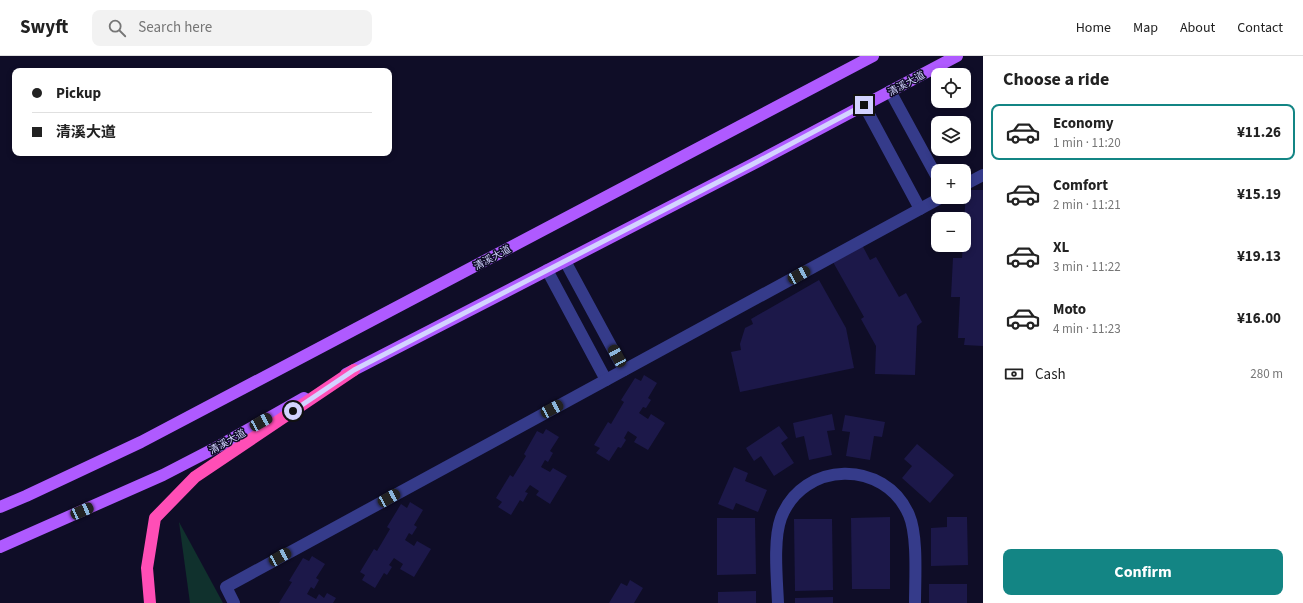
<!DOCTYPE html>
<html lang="en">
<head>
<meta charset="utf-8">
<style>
  :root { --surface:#fff; --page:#f2f2f2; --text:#222; --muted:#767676; --line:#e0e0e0; --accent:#138584 }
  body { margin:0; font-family:"Source Sans 3","Noto Sans SC",sans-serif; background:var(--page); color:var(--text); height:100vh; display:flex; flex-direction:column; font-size:15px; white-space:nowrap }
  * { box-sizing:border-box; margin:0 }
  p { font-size:13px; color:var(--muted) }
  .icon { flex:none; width:22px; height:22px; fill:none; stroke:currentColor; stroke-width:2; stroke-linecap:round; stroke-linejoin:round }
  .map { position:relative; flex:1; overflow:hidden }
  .panel { display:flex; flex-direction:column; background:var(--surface); width:320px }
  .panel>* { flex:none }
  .banner { position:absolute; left:12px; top:12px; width:380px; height:88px; border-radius:8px; box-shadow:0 2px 6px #0003; display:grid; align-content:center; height:88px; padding:0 20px; background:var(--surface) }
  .controls { position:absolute; left:931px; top:12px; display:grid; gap:8px }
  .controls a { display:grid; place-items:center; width:40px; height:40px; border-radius:8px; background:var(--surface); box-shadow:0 2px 6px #0003; font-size:20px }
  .end { position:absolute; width:18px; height:18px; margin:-9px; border:5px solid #d3d3ff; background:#111; box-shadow:0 0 0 2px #111 }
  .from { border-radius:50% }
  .car { position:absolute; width:12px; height:24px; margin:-12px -6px; border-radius:5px; box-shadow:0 0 3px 1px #0007; background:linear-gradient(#222 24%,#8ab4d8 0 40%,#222 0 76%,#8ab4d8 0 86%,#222 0) }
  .banner b { display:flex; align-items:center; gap:14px; height:38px; font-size:15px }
  .banner b+b { border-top:1px solid var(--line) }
  .banner i { width:10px; height:10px; background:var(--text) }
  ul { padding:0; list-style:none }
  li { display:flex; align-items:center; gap:12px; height:56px; margin:0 8px 6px; padding:0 12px; border:2px solid transparent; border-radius:8px }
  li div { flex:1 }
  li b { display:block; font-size:15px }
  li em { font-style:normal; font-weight:700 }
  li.on { border-color:var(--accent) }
  li>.icon { width:36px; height:36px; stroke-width:1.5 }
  h2 { padding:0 20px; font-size:18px; line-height:48px }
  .pay { display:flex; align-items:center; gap:10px; height:44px; padding:0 20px; font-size:15px }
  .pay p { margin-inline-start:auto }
  .action { display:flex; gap:8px; margin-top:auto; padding:8px 20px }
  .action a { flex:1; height:46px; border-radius:8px; background:var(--accent); color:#fff; font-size:16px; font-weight:700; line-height:46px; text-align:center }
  header { display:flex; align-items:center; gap:24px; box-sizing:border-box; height:56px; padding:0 20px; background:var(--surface); border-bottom:1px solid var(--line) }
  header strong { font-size:19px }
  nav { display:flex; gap:22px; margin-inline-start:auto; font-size:14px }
  .search { width:280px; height:36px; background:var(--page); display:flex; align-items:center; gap:10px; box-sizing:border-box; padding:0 14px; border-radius:8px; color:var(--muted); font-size:15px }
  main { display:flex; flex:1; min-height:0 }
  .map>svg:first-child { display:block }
</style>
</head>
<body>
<header>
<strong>Swyft</strong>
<div class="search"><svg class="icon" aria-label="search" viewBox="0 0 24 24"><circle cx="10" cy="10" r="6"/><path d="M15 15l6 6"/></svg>Search here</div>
<nav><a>Home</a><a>Map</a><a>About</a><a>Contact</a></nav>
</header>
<main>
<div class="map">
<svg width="983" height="547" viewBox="0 0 983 547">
  <rect width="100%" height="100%" fill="#0f0d27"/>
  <polygon fill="#10312d" points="179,466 223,547 190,547"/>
  <g fill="#1c1849">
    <polygon points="966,134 983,134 983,290 964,289 965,282 958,282 960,241 951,241 953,202 962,202"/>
    <polygon points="862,189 870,204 876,201 899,241 906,237 922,266 917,270 915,319 875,318 876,290 861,263 864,261 833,206"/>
    <polygon points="819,224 846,272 854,312 740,336 731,296 741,294 740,288 745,272 753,268 751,263"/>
    <polygon points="644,319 657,327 648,342 651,344 646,352 643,351 639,357 648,363 651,358 665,367 648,394 634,386 637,381 628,375 624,382 626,384 621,392 618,391 609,405 596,397 600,392 594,389 608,366 611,368 624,346 621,344 635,322 641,325"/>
    <polygon points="832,358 835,374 827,375 832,399 809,404 804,380 796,382 793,367"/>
    <polygon points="845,359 885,366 882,381 874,380 870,404 846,400 850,376 842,375"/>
    <polygon points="779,370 788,382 781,387 794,407 774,420 761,400 754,405 746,392"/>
    <polygon points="546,373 559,381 550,395 553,397 548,406 545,404 541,411 550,416 553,412 567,420 550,448 536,439 539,435 530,429 525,436 528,437 523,446 520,444 511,459 498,451 502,446 496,442 510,419 513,421 526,400 524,398 537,375 543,378"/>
    <polygon points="917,388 954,419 930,447 902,422 912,410 904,403"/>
    <polygon points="734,411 748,417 745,425 767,434 758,456 736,447 733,454 718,448"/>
    <polygon points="410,446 423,454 414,469 417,471 412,479 409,477 405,484 414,490 417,485 431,493 414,521 400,513 403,508 394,502 389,509 392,511 387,519 384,517 375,532 362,524 365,519 360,516 374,493 377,495 390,473 387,471 401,448 407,452"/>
    <polygon points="890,461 890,533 852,533 851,462"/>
    <polygon points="947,461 967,461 968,509 931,510 931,472 947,471"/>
    <polygon points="717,462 755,462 756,518 717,519"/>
    <polygon points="794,463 832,463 833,534 795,535"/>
    <polygon points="312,500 325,508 316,522 319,524 314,533 311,531 307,538 316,543 319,538 324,542 327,537 336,542 333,547 279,547 292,526 289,525 303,502 309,505"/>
    <polygon points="630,524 643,532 634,547 609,547 621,527 627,530"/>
    <rect x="929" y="528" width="38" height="19"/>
    <polygon points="756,535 756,547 718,547 718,536"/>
    <polygon points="833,541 833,547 795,547 795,542"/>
  </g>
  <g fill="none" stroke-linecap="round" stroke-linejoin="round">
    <g stroke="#353b8a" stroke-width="12">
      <polyline points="890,35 938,123"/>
      <polyline points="864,49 920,153"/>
      <polyline points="964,129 983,119"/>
      <polyline points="565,205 624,314"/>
      <polyline points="547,214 606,324"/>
      <polyline points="234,547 226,531 942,141"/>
      <path d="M 778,547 C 777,523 773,484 781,462 C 803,404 885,403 909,459 C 918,480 915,523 915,547"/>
    </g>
    <g stroke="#af5aff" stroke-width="12">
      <polyline points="346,318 753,108 957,0"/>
      <polyline points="0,451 26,440 141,386 873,0"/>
      <polyline points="0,491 163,419 221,389 304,342"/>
    </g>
    <polyline stroke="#ff4eb6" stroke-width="12" points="150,547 147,512 155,462 195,421 354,314"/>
  </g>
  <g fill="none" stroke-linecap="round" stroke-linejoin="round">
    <polyline stroke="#d3d3ff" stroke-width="5" points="293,355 354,314 753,108 864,49"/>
  </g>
  <g text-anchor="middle" stroke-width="3" stroke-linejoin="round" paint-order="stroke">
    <g font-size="10" fill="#d3d3ff" stroke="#0f0d27">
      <text transform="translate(906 27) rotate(-28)" y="4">清溪大道</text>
      <text transform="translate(492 201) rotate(-28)" y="4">清溪大道</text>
      <text transform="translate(227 385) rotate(-29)" y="4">清溪大道</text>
    </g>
  </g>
</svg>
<div class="controls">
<a><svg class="icon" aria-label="locate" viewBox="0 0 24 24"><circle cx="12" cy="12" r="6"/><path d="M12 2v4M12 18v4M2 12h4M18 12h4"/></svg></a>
<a><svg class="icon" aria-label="layers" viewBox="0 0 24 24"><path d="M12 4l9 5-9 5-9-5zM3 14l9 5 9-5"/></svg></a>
<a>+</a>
<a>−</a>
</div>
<i class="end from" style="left:293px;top:355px"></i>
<i class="end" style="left:864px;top:49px"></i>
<i class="car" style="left:799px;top:219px;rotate:61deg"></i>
<i class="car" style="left:617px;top:300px;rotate:331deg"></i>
<i class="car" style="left:552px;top:353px;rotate:62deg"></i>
<i class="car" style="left:261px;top:366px;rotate:61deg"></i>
<i class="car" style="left:389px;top:442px;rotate:61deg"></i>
<i class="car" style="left:82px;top:455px;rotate:66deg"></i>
<i class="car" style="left:280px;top:501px;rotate:61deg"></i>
<div class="banner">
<b><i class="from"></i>Pickup</b>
<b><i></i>清溪大道</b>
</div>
</div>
<section class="panel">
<h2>Choose a ride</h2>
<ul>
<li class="on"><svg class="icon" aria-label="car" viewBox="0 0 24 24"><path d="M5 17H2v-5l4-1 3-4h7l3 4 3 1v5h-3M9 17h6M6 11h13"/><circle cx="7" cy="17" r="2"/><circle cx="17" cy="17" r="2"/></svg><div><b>Economy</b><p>1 min · 11:20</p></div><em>¥11.26</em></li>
<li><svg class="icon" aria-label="car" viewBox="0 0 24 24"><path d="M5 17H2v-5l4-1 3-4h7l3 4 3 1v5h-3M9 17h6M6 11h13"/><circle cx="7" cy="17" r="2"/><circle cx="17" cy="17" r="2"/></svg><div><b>Comfort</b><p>2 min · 11:21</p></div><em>¥15.19</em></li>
<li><svg class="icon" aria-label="car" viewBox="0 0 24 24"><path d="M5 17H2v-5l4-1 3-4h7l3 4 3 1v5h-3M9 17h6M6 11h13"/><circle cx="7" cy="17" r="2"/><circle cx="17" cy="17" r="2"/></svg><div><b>XL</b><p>3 min · 11:22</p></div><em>¥19.13</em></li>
<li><svg class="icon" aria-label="car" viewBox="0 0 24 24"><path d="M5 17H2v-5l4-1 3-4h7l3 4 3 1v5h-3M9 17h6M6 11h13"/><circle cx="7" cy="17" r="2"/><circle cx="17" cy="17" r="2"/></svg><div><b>Moto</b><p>4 min · 11:23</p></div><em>¥16.00</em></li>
</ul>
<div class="pay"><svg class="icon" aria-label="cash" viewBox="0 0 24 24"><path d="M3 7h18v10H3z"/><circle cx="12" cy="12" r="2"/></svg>Cash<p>280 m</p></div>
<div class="action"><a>Confirm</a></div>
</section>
</main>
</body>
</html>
